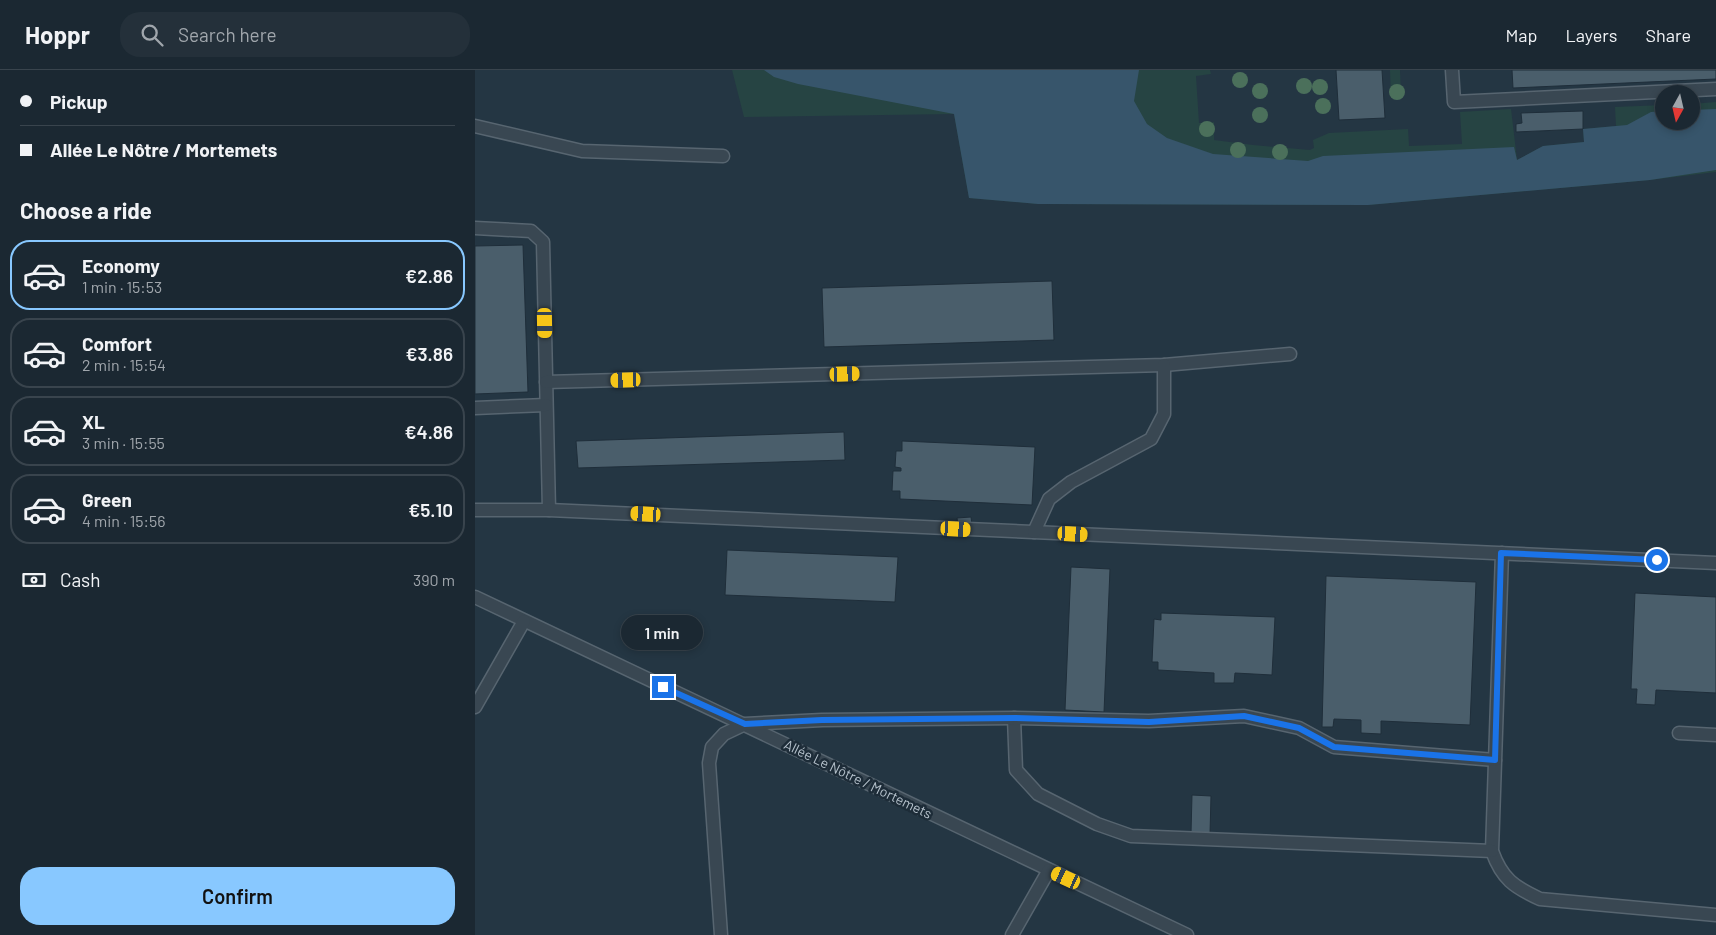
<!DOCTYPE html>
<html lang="en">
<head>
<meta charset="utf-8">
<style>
  :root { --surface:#1b2832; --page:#24303a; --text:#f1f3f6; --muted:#a0a6ac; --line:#39444d; --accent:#88c8ff }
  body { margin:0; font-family:Barlow,sans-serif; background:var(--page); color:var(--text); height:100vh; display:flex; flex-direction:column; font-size:19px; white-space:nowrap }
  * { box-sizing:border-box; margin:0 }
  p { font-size:16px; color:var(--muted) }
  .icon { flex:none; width:28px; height:28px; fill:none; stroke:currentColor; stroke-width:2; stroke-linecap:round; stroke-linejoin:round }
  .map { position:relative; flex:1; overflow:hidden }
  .drawer { display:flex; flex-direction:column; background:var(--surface); width:475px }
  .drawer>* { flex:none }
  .top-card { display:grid; align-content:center; height:110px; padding:0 20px; background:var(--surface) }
  .needle { width:32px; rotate:188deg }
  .controls { position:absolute; left:1180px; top:15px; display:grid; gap:10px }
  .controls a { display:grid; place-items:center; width:45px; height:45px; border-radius:50%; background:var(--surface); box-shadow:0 2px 8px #0003,0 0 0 1px var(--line); font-size:25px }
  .end { position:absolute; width:22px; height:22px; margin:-11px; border:6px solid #1a73e8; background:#fff; box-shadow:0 0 0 2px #fff }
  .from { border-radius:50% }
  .bubble { position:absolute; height:35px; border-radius:18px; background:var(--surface); box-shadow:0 2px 8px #0003,0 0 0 1px var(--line); font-size:16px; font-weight:600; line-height:35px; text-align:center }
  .car { position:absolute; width:15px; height:30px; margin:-15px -8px; border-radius:6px; box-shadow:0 0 4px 1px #0007; background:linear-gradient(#f5c518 24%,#345 0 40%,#f5c518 0 76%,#345 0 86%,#f5c518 0) }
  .top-card b { display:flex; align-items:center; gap:18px; height:48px; font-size:19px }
  .top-card b+b { border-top:1px solid var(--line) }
  .top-card i { width:12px; height:12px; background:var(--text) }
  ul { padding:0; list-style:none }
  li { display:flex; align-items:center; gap:15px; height:70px; margin:0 10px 8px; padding:0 10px; border:2px solid var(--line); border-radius:20px }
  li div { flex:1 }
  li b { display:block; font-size:19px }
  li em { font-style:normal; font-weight:600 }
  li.selected { border-color:var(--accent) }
  li>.icon { width:45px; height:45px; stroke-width:1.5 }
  h2 { padding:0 20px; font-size:22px; line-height:60px }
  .pay { display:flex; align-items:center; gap:12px; height:55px; padding:0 20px; font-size:19px }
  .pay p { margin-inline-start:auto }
  .cta { display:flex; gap:10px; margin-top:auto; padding:10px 20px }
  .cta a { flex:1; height:58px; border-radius:20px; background:var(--accent); color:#111; font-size:20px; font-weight:600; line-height:58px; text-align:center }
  header { display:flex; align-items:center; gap:30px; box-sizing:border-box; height:70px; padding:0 25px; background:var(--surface); border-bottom:1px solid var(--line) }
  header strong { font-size:24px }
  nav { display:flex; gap:28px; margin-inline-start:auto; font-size:18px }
  .search { width:350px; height:45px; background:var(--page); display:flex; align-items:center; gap:12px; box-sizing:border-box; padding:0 18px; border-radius:20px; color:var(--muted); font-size:19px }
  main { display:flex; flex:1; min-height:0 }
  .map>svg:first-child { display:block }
</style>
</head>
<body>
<header>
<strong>Hoppr</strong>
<div class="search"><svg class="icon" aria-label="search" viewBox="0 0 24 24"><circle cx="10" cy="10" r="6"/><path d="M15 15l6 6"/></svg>Search here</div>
<nav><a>Map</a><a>Layers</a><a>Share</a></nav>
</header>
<main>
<section class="drawer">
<div class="top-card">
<b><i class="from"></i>Pickup</b>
<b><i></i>Allée Le Nôtre / Mortemets</b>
</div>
<h2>Choose a ride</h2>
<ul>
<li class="selected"><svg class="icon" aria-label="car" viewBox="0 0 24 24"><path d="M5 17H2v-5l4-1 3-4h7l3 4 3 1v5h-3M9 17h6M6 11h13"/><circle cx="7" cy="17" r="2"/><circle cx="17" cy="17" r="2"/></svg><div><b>Economy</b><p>1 min · 15:53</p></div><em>€2.86</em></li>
<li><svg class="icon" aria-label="car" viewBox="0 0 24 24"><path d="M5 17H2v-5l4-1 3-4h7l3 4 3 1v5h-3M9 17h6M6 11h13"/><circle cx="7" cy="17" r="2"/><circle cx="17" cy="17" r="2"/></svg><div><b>Comfort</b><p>2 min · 15:54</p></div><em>€3.86</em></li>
<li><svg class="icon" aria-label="car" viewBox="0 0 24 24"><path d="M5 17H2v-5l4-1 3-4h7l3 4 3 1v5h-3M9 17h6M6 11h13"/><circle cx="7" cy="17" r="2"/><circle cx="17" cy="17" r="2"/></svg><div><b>XL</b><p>3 min · 15:55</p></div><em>€4.86</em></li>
<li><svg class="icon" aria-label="car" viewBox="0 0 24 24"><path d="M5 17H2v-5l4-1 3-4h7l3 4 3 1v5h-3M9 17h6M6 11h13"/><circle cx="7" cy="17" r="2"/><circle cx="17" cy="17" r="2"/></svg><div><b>Green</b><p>4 min · 15:56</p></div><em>€5.10</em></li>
</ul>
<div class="pay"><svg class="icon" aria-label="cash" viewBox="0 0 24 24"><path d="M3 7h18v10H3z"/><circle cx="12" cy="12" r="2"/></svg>Cash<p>390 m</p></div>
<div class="cta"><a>Confirm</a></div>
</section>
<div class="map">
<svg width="1241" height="865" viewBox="0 0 1241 865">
  <rect width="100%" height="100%" fill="#243643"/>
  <g fill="#264443">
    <polygon points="257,0 735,0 736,4 721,6 724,53 739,52 739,70 778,75 835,80 839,78 838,70 854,63 933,59 934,76 987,74 985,42 1036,39 1042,90 1068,76 1109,72 1108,59 1141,56 1140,37 1189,35 1189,51 1216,51 1216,34 1241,32 1241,102 1175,110 893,135 563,134 494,128 479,44 269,47"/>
    <polygon points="915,0 925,0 926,27 916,28"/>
  </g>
  <polygon fill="#37556b" points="289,0 664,0 659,31 672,54 692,68 738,84 833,91 848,86 1039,77 1042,90 1068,76 1109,72 1108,59 1152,55 1176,42 1189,41 1189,51 1216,51 1216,40 1241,39 1241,100 1175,110 893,135 563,134 494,128 479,44 323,14 299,7"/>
  <g fill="#4a5e6b" stroke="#1f2e3a">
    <polygon points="861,0 907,0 910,48 864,50"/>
    <polygon points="1037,0 1241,0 1241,9 1038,18"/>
    <polygon points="1108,41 1108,59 1041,62 1041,54 1047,53 1046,43"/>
    <polygon points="48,175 53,322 0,324 0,176"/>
    <polygon points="577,211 579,270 349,277 347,218"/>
    <polygon points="369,362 370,390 103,398 101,371"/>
    <polygon points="427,371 560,377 557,435 425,429 425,421 417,421 418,401 426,401 426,398 420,397 421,381 427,381"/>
    <polygon points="496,447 497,455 483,456 482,448"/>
    <polygon points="252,480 423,487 420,532 250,525"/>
    <polygon points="596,497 635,499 629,642 590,640"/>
    <polygon points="851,506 1001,512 995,655 906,651 906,664 886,663 886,650 859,649 858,657 847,657"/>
    <polygon points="1160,523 1241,527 1241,623 1181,620 1180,635 1161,634 1162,619 1156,619"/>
    <polygon points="686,543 800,547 797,605 760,603 759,613 739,613 739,603 683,600 683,592 677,592 679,549 686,550"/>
    <polygon points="717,725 736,726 735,764 716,763"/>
  </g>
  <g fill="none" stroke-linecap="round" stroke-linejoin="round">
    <g stroke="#576570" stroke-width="15">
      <g id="lane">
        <polyline points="977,0 979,32 1241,19"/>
        <polyline points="0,56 107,81 248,86"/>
        <polyline points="0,158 56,161 68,172 74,440"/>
        <polyline points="71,312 689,295 815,284"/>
        <polyline points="0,338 71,335"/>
        <polyline points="0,440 74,440 1241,493"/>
        <polyline points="559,462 574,429 596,412 676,369 689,344 689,295"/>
        <path d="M 1027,483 L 1017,781 C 1027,809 1039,817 1065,829 L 1241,845"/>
        <polyline points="0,527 712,865"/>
        <polyline points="0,637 49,551"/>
        <polyline points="539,648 541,700 563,724 622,754 656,766 1017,781"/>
        <polyline points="1204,663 1241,665"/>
        <polyline points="246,865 234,693 237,677 249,664 270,654 347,650 539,648 674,651 769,646 824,658 859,677 1020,690"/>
        <polyline points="537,865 574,800"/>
      </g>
    </g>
    <use href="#lane" stroke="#394752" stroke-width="12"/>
  </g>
  <g fill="#4b705b">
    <circle cx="765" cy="10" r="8"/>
    <circle cx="829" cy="16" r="8"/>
    <circle cx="845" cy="17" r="8"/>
    <circle cx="785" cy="21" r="8"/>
    <circle cx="922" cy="22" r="8"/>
    <circle cx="848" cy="36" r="8"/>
    <circle cx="785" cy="45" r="8"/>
    <circle cx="732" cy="59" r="8"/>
    <circle cx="763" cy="80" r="8"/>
    <circle cx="805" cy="82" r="8"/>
  </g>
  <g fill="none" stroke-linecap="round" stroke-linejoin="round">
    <polyline stroke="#1a73e8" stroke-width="6" points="188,617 270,654 347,650 539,648 674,652 769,646 824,658 859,677 1020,690 1026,483 1182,490"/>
  </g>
  <g text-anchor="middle" stroke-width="5" stroke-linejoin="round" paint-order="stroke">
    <g font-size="14" fill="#b6c2cc" stroke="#1d2c38">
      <text transform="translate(383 709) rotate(26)" y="5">Allée Le Nôtre / Mortemets</text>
    </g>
  </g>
</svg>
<div class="controls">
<a><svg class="needle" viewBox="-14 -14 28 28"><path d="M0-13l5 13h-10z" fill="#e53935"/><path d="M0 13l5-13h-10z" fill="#a0a6ac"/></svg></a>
</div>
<i class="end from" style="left:1182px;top:490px"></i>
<i class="end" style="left:188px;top:617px"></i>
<div class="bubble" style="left:146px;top:545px;width:82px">1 min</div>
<i class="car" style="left:70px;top:253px;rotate:179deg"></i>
<i class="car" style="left:370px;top:304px;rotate:88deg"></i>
<i class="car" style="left:151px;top:310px;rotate:268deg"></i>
<i class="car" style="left:171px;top:444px;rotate:273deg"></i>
<i class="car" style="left:481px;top:459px;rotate:93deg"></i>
<i class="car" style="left:598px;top:464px;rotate:93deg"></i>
<i class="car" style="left:591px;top:808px;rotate:295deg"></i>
</div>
</main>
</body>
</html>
